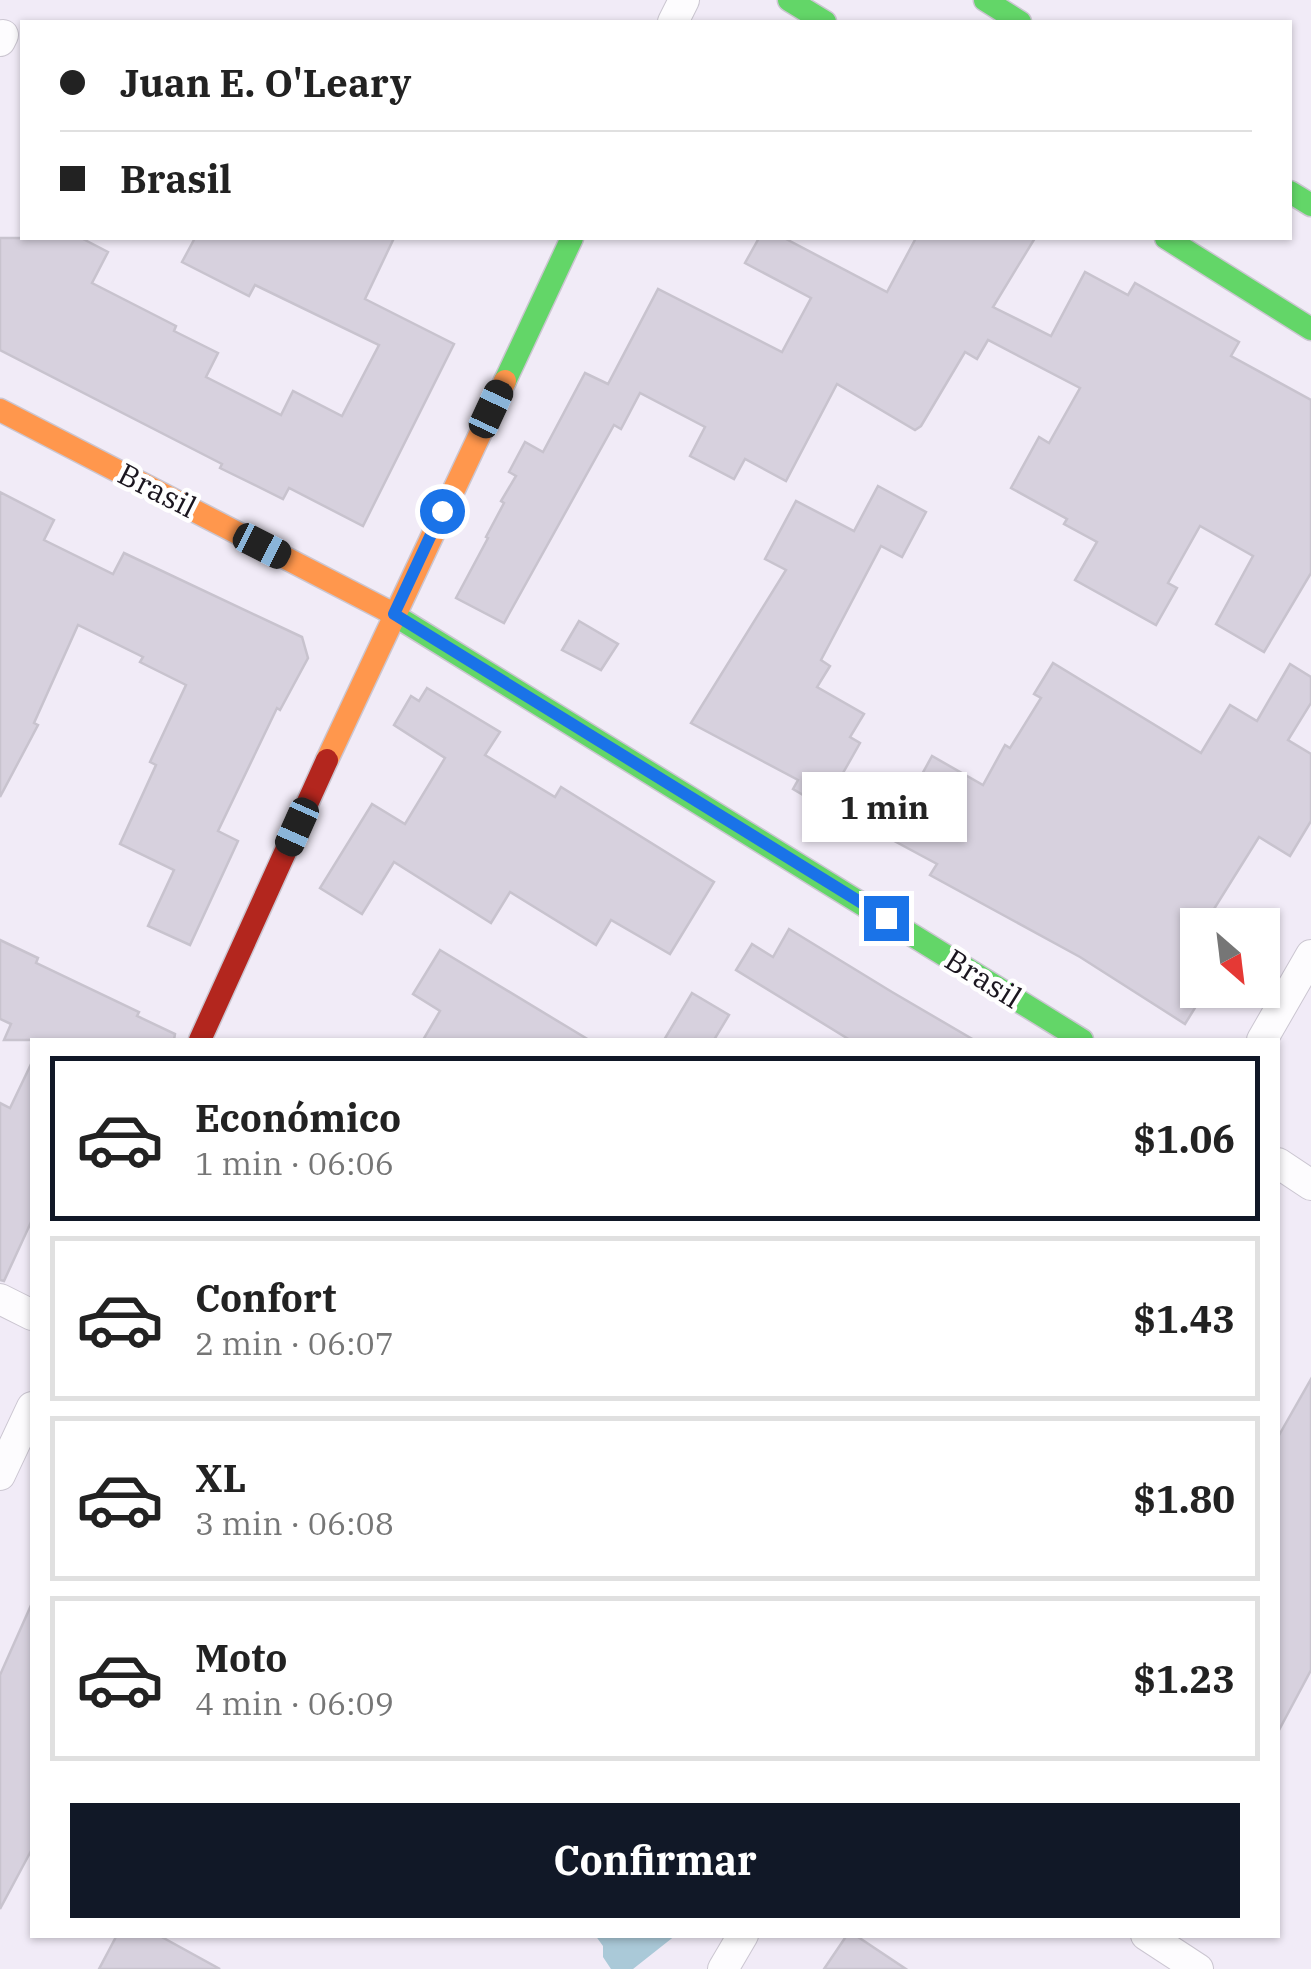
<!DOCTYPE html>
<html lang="es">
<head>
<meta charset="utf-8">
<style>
  :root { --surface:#fff; --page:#f6f6f6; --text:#222; --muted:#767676; --line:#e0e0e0; --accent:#111827 }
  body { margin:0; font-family:"IBM Plex Serif",serif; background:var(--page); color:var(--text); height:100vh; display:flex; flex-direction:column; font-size:38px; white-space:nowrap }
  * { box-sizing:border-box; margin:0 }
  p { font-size:32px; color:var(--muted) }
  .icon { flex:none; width:55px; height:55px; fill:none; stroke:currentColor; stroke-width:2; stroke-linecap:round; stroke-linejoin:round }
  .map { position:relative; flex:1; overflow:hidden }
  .panel { position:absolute; left:30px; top:1038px; width:1250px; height:900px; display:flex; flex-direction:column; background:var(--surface); border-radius:0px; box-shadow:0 2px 8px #0004 }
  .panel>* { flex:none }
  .guide { position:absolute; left:20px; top:20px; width:1272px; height:220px; border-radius:0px; box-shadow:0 2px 8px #0004; display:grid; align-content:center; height:220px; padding:0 40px; background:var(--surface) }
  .needle { width:65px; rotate:152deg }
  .tools { position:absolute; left:1180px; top:908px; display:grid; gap:20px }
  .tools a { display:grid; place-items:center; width:100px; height:100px; border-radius:0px; background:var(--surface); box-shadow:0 2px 8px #0004; font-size:50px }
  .end { position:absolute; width:45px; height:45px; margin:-22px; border:12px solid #1a73e8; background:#fff; box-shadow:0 0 0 5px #fff }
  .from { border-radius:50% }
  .bubble { position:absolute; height:70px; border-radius:0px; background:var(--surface); box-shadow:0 2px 8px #0004; font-size:32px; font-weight:700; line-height:70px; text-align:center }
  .car { position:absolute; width:30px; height:60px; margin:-30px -15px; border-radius:12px; box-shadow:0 0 8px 2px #0007; background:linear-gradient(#222 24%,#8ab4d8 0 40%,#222 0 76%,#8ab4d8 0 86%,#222 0) }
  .guide b { display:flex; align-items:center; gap:35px; height:95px; font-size:38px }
  .guide b+b { border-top:2px solid var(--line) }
  .guide i { width:25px; height:25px; background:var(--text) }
  ul { padding:18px 0 0; list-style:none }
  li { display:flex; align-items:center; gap:30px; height:165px; margin:0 20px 15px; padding:0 20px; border:5px solid var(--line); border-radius:0px }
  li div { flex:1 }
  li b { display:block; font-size:38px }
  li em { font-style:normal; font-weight:700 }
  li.on { border-color:var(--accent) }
  li>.icon { width:90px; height:90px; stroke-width:1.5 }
  .action { display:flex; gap:20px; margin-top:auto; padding:20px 40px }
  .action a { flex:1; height:115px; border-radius:0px; background:var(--accent); color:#fff; font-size:40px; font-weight:700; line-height:115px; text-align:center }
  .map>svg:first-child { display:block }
</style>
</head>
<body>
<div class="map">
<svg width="1311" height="1969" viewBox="0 0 1311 1969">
  <rect width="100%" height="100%" fill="#f1ebf7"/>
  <polygon fill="#aac9d8" points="595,1935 676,1935 633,1969 611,1969 603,1957 603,1946"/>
  <g fill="#d7d1de" stroke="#c8c3ce" stroke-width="2.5">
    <polygon points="0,238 81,238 108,252 92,283 176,326 174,331 218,353 206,377 281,415 293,391 342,416 379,345 255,285 249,296 182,262 195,238 394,238 365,299 454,344 363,526 289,488 283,499 220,468 222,464 0,350"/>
    <polygon points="759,238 784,238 887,292 916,238 1035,238 993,307 1051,336 1085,272 1128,295 1135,283 1239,342 1231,356 1311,400 1311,573 1264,652 1216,624 1253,556 1200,526 1168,583 1177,588 1156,625 1075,580 1097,542 1064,524 1067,519 1011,488 1039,437 1049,443 1080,388 988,340 977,359 965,352 921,426 915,430 837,384 786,481 745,459 734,479 690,456 705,427 640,393 621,429 614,425 504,623 456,598 488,538 486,537 504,503 501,501 516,476 509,472 525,442 543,452 585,373 608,384 658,289 782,352 811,298 745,263"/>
    <polygon points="878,486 926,512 902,557 881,546 821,660 830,666 817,687 864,714 850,737 860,743 843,773 904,807 932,756 983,785 1005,745 1010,748 1041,698 1034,694 1053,663 1201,753 1230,705 1257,721 1290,664 1311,677 1311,703 1288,740 1311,754 1311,821 1290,856 1259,837 1204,925 1198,925 1198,1003 1185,1024 1080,957 930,875 937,864 857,821 854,825 793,789 798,780 691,723 786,570 765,559 796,501 854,531"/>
    <polygon points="0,492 54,520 44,540 113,574 124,553 302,637 308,658 280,710 277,708 218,831 238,841 190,945 148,926 174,870 120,844 156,765 150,762 186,685 140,662 143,657 78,625 34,723 38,725 0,797"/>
    <polygon points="579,621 618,644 601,670 562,650"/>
    <polygon points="427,688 500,732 485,755 555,797 561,787 714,882 670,954 611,920 596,945 510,892 491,923 394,862 362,914 320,888 372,804 405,824 445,758 394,725 411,696 419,701"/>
    <polygon points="789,929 892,992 974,1040 850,1040 736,970 752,944 773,957"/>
    <polygon points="0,940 38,958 36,963 139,1012 137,1016 175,1034 174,1040 4,1040 11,1024 0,1019"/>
    <polygon points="440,950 589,1040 423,1040 440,1011 413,994"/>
    <polygon points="692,993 729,1015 714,1040 664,1040"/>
    <polygon points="32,1062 32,1220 4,1281 0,1280 0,1103 10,1108"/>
    <polygon points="1311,1379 1311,1670 1278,1732 1278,1437"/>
    <polygon points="32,1603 32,1849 0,1909 0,1675"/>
    <polygon points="117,1935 158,1935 220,1969 99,1969"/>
    <polygon points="847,1935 855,1935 906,1969 824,1969"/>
  </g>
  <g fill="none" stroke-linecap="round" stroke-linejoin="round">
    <g stroke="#cbc6d1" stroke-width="32">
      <g id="street">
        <polyline points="673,22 684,0"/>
        <polyline points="0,41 3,35"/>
        <polyline points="1262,1040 1311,955"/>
        <polyline points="1278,1163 1311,1185"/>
        <polyline points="0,1299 32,1315"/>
        <polyline points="0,1475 32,1407"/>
        <polyline points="1146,1935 1198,1969"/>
        <polyline points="723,1969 743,1935"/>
      </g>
    </g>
    <g stroke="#cbc6d1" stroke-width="25">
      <g id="fast">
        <polyline points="789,0 825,22"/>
        <polyline points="985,0 1020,22"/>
        <polyline points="1290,192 1311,205"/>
        <polyline points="1166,238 1311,329"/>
        <polyline points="505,381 572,238"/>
        <polyline points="386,610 1082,1040"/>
      </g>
    </g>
    <g stroke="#cbc6d1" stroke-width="25">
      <g id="slow">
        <polyline points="0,410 386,610"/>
        <polyline points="327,760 505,381"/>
      </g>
    </g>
    <g stroke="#cbc6d1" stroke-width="25">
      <polyline id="jam" points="200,1040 327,760"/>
    </g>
    <use href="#street" stroke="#fdfcfe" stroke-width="30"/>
    <use href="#fast" stroke="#63d668" stroke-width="22"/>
    <use href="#slow" stroke="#ff974d" stroke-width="22"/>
    <use href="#jam" stroke="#b3261e" stroke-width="22"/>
  </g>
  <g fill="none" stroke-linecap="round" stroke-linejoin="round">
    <polyline stroke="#1a73e8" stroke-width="12" points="442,511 394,614 886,918"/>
  </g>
  <g text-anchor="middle" stroke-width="9" stroke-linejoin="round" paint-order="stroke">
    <g font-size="30" fill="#1b161f" stroke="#fff">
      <text transform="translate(157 491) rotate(27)" y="10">Brasil</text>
      <text transform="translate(983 979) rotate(32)" y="10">Brasil</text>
    </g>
  </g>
</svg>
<div class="tools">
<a><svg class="needle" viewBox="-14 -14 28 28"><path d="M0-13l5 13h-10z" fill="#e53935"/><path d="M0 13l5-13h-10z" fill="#767676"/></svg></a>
</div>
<i class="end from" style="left:442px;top:511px"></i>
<i class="end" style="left:886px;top:918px"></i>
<div class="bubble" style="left:802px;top:772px;width:165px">1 min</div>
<i class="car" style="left:491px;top:409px;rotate:25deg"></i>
<i class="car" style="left:262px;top:546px;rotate:117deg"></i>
<i class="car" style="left:297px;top:827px;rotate:204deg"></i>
<div class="guide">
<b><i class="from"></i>Juan E. O'Leary</b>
<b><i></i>Brasil</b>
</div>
<section class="panel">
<ul>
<li class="on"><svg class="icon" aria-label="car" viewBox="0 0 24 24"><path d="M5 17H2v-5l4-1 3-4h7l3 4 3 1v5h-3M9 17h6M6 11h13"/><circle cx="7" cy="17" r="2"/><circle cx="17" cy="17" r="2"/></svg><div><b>Económico</b><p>1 min · 06:06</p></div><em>$1.06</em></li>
<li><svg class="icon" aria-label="car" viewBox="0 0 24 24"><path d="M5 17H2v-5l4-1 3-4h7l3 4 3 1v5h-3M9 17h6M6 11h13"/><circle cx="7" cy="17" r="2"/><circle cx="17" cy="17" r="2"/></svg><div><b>Confort</b><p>2 min · 06:07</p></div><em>$1.43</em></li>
<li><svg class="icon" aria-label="car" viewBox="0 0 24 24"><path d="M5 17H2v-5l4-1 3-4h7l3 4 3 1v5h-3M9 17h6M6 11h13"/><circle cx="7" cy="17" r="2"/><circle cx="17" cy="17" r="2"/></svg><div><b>XL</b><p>3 min · 06:08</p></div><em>$1.80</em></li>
<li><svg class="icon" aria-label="car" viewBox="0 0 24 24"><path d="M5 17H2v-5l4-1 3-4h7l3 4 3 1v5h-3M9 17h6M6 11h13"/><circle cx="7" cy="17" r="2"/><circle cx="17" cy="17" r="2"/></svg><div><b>Moto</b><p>4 min · 06:09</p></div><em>$1.23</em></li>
</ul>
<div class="action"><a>Confirmar</a></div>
</section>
</div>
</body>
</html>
